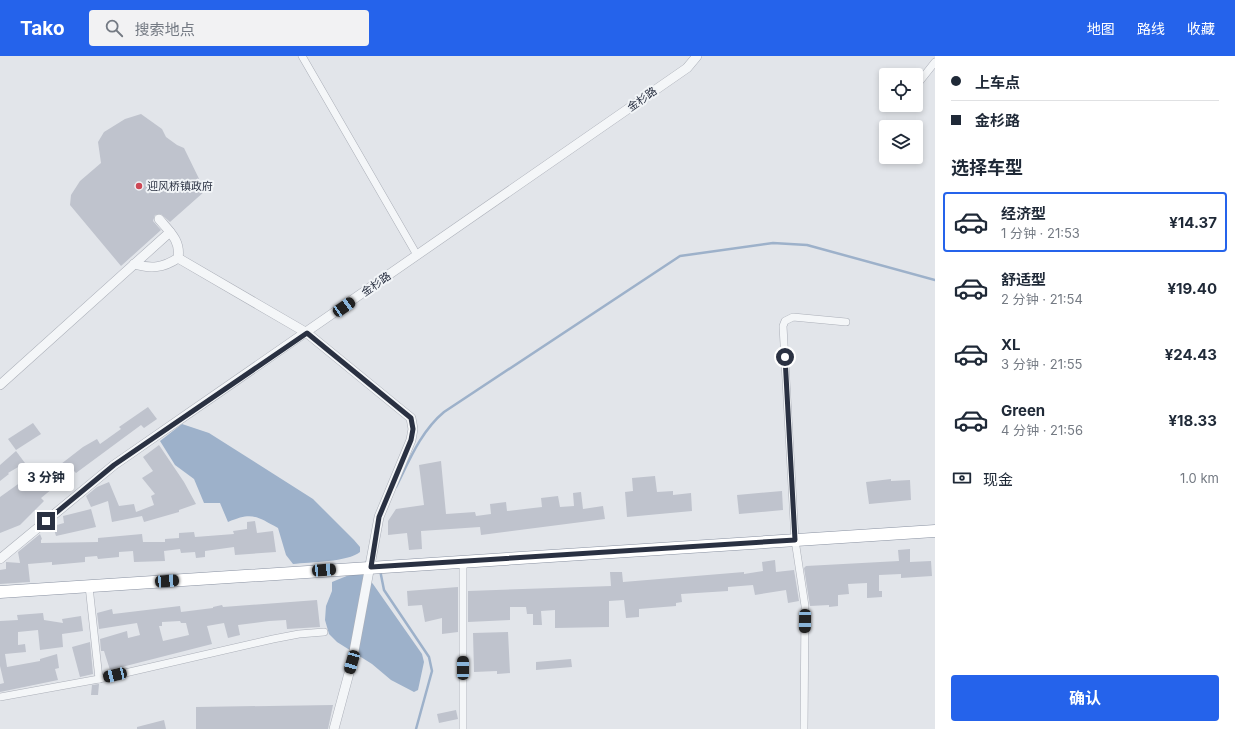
<!DOCTYPE html>
<html lang="zh">
<head>
<meta charset="utf-8">
<style>
  :root { --surface:#fff; --page:#f2f2f3; --text:#1f2937; --muted:#747a83; --line:#e0e1e3; --accent:#2563eb }
  body { margin:0; font-family:Inter,"Noto Sans SC",sans-serif; background:var(--page); color:var(--text); height:100vh; display:flex; flex-direction:column; font-size:15px; white-space:nowrap }
  * { box-sizing:border-box; margin:0 }
  p { font-size:13px; color:var(--muted) }
  .icon { flex:none; width:22px; height:22px; fill:none; stroke:currentColor; stroke-width:2; stroke-linecap:round; stroke-linejoin:round }
  .map { position:relative; flex:1; overflow:hidden }
  .drawer { display:flex; flex-direction:column; background:var(--surface); width:300px }
  .drawer>* { flex:none }
  .hud { display:grid; align-content:center; height:88px; padding:0 16px; background:var(--surface) }
  .buttons { position:absolute; left:879px; top:12px; display:grid; gap:8px }
  .buttons a { display:grid; place-items:center; width:44px; height:44px; border-radius:4px; background:var(--surface); box-shadow:0 2px 6px #0003; font-size:20px }
  .end { position:absolute; width:18px; height:18px; margin:-9px; border:5px solid #2a3142; background:#fff; box-shadow:0 0 0 2px #fff }
  .from { border-radius:50% }
  .bubble { position:absolute; height:28px; border-radius:4px; background:var(--surface); box-shadow:0 2px 6px #0003; font-size:13px; font-weight:700; line-height:28px; text-align:center }
  .car { position:absolute; width:12px; height:24px; margin:-12px -6px; border-radius:5px; box-shadow:0 0 3px 1px #0007; background:linear-gradient(#222 24%,#8ab4d8 0 40%,#222 0 76%,#8ab4d8 0 86%,#222 0) }
  .hud b { display:flex; align-items:center; gap:14px; height:38px; font-size:15px }
  .hud b+b { border-top:1px solid var(--line) }
  .hud i { width:10px; height:10px; background:var(--text) }
  ul { padding:0; list-style:none }
  li { display:flex; align-items:center; gap:12px; height:60px; margin:0 8px 6px; padding:0 8px; border:2px solid transparent; border-radius:4px }
  li div { flex:1 }
  li b { display:block; font-size:15px }
  li em { font-style:normal; font-weight:700 }
  li.current { border-color:var(--accent) }
  li>.icon { width:36px; height:36px; stroke-width:1.5 }
  h2 { padding:0 16px; font-size:18px; line-height:48px }
  .pay { display:flex; align-items:center; gap:10px; height:44px; padding:0 16px; font-size:15px }
  .pay p { margin-inline-start:auto }
  .cta { display:flex; gap:8px; margin-top:auto; padding:8px 16px }
  .cta a { flex:1; height:46px; border-radius:4px; background:var(--accent); color:#fff; font-size:16px; font-weight:700; line-height:46px; text-align:center }
  header { display:flex; align-items:center; gap:24px; box-sizing:border-box; height:56px; padding:0 20px; background:var(--accent); color:#fff }
  header strong { font-size:19px }
  nav { display:flex; gap:22px; margin-inline-start:auto; font-size:14px }
  .search { width:280px; height:36px; background:var(--page); display:flex; align-items:center; gap:10px; box-sizing:border-box; padding:0 14px; border-radius:4px; color:var(--muted); font-size:15px }
  main { display:flex; flex:1; min-height:0 }
  .map>svg:first-child { display:block }
</style>
</head>
<body>
<header>
<strong>Tako</strong>
<div class="search"><svg class="icon" aria-label="search" viewBox="0 0 24 24"><circle cx="10" cy="10" r="6"/><path d="M15 15l6 6"/></svg>搜索地点</div>
<nav><a>地图</a><a>路线</a><a>收藏</a></nav>
</header>
<main>
<div class="map">
<svg width="935" height="673" viewBox="0 0 935 673">
  <rect width="100%" height="100%" fill="#e2e5ea"/>
  <g fill="#9db1ca">
    <path d="M 182,368 L 209,377 L 313,443 L 354,484 L 360,491 L 360,496 C 348,506 310,506 293,508 L 286,499 L 278,472 C 256,460 252,456 228,466 L 220,447 L 204,447 L 194,423 L 175,409 L 160,385 Z"/>
    <polygon points="354,517 364,518 373,528 422,598 424,606 418,634 414,636 391,624 372,608 337,586 329,578 325,564 326,550 332,535 332,526"/>
  </g>
  <g fill="none" stroke-linecap="round" stroke-linejoin="round">
    <g stroke="#9db1ca" stroke-width="2.5">
      <path d="M 396,431 C 409,405 421,375 444,356 L 680,200 L 773,187 L 807,189 L 935,224"/>
      <polyline points="380,514 384,534 429,601 432,615 416,673"/>
    </g>
  </g>
  <g fill="#bfc3cd" fill-rule="evenodd">
    <polygon points="141,58 162,73 166,81 177,89 184,92 205,135 170,166 161,158 155,159 153,165 161,174 121,210 70,149 71,139 80,125 101,107 98,86 104,76 125,63"/>
    <polygon points="148,351 157,363 144,372 141,369 76,417 74,415 41,442 44,445 20,469 0,477 0,441 28,421 29,423 46,408 52,415 83,391 97,383 100,388 121,373 119,371"/>
    <polygon points="33,367 41,378 16,394 8,383"/>
    <polygon points="159,389 184,426 196,448 179,454 179,456 144,466 142,460 112,466 108,445 91,451 86,440 97,431 109,426 119,450 134,448 136,456 154,449 151,440 155,438 142,422 153,415 143,401"/>
    <polygon points="16,395 25,407 8,417 9,418 0,425 0,409"/>
    <polygon points="441,405 446,458 475,456 476,460 491,458 490,448 506,446 507,455 542,451 541,442 558,440 560,451 574,450 573,437 581,436 583,453 603,450 605,463 481,479 480,471 421,475 422,493 409,494 407,477 388,479 388,465 396,453 424,449 419,409"/>
    <polygon points="655,420 657,436 673,435 673,439 691,437 692,455 627,461 625,436 633,435 632,422"/>
    <polygon points="891,423 891,425 910,424 911,444 869,448 866,426"/>
    <polygon points="782,435 783,454 739,458 737,439"/>
    <polygon points="91,453 96,471 56,480 53,470 64,467 63,460"/>
    <polygon points="255,465 257,477 273,475 276,496 235,499 234,491 205,495 205,501 196,502 195,496 181,497 180,493 164,495 165,505 134,506 133,495 119,496 119,501 98,503 97,500 85,501 85,506 52,509 52,506 28,508 30,526 0,528 0,514 6,513 6,506 20,507 18,496 40,478 42,483 41,484 41,487 98,486 98,482 142,478 143,486 165,486 165,483 179,482 179,477 194,476 195,481 234,478 233,475 247,473 247,466"/>
    <polygon points="910,493 910,506 931,505 932,520 901,522 901,518 879,519 879,535 882,535 882,541 867,542 867,527 848,528 849,538 838,539 838,550 829,551 829,549 810,550 804,512 806,510 899,505 898,494"/>
    <polygon points="775,504 776,516 794,514 799,545 788,547 786,534 755,539 753,529 728,531 728,535 681,538 682,546 676,547 676,550 639,553 639,561 626,562 624,544 609,545 609,571 555,572 555,554 541,555 542,569 533,569 533,558 527,558 526,551 510,551 510,564 468,566 468,535 611,530 610,516 622,516 623,526 744,516 744,518 763,515 762,506"/>
    <polygon points="458,531 458,576 442,578 442,562 425,566 422,549 408,550 407,535"/>
    <path d="M 317,544 L 320,571 L 287,573 L 286,564 L 269,565 L 238,569 L 240,579 L 228,582 L 224,567 L 207,570 L 212,588 L 110,614 L 104,595 L 101,595 L 100,583 L 127,575 L 128,582 L 140,579 L 137,567 L 99,573 L 97,557 L 112,553 L 113,558 L 180,550 L 181,556 L 213,552 L 213,551 L 222,549 L 223,551 ZM 180,565 L 181,567 L 186,567 L 189,579 L 163,585 L 159,570 L 162,570 L 162,566 Z"/>
    <polygon points="43,557 44,564 63,567 62,563 81,560 83,575 62,578 63,591 40,594 38,574 18,576 18,589 25,588 26,596 5,598 7,611 40,605 40,603 57,598 59,612 55,613 58,624 0,636 0,628 4,627 0,610 0,565 18,564 17,559"/>
    <polygon points="508,576 510,617 497,618 497,615 474,616 473,577"/>
    <polygon points="90,586 93,618 80,621 72,591"/>
    <polygon points="571,603 572,611 536,614 536,606"/>
    <polygon points="99,628 98,639 91,639 92,629"/>
    <polygon points="333,649 328,673 196,673 196,651"/>
    <polygon points="456,654 458,663 439,667 437,658"/>
    <polygon points="164,664 166,673 137,673 137,671"/>
  </g>
  <g fill="none" stroke-linecap="round" stroke-linejoin="round">
    <g stroke="#abafb8" stroke-width="8">
      <g id="minor">
        <polyline points="302,0 417,199"/>
        <polyline points="916,30 935,6"/>
        <polyline points="89,530 99,623"/>
        <polyline points="0,641 99,623 273,583 299,578 324,576"/>
        <polyline points="463,673 463,505"/>
        <polyline points="804,673 805,550 795,484 783,270 785,265 793,261 846,266"/>
      </g>
    </g>
    <g stroke="#abafb8" stroke-width="10">
      <g id="tertiary">
        <polyline points="178,202 307,277 411,362 413,373 411,384 379,461 352,606 334,673"/>
        <path d="M 134,208 C 151,213 163,212 178,202 C 181,185 170,176 159,163"/>
        <polyline points="0,329 170,176"/>
        <polyline points="0,503 114,409 687,12 697,0"/>
      </g>
    </g>
    <g stroke="#8991a1" stroke-width="13">
      <polyline id="trunk" points="0,536 935,475"/>
    </g>
    <use href="#minor" stroke="#f4f6f8" stroke-width="7"/>
    <use href="#tertiary" stroke="#f4f6f8" stroke-width="9"/>
    <use href="#trunk" stroke="#fff" stroke-width="12"/>
  </g>
  <g fill="none" stroke-linecap="round" stroke-linejoin="round">
    <polyline stroke="#2a3142" stroke-width="5" points="46,465 114,409 307,277 411,362 413,373 411,384 379,461 371,511 795,484 785,301"/>
  </g>
  <circle fill="#cd4856" stroke="#f1f4f7" stroke-width="1.5" cx="139" cy="130" r="4"/>
  <g text-anchor="middle" stroke-width="4" stroke-linejoin="round" paint-order="stroke">
    <g font-size="11" fill="#2a3142" stroke="#f1f4f7">
      <text transform="translate(642 43) rotate(-35)" y="4">金杉路</text>
      <text transform="translate(376 228) rotate(-35)" y="4">金杉路</text>
    </g>
    <g font-size="11" fill="#2a3142" stroke="#f1f4f7" text-anchor="start">
      <text x="147" y="134">迎风桥镇政府</text>
    </g>
  </g>
</svg>
<div class="buttons">
<a><svg class="icon" aria-label="locate" viewBox="0 0 24 24"><circle cx="12" cy="12" r="6"/><path d="M12 2v4M12 18v4M2 12h4M18 12h4"/></svg></a>
<a><svg class="icon" aria-label="layers" viewBox="0 0 24 24"><path d="M12 4l9 5-9 5-9-5zM3 14l9 5 9-5"/></svg></a>
</div>
<i class="end from" style="left:785px;top:301px"></i>
<i class="end" style="left:46px;top:465px"></i>
<div class="bubble" style="left:18px;top:407px;width:56px">3 分钟</div>
<i class="car" style="left:344px;top:251px;rotate:55deg"></i>
<i class="car" style="left:324px;top:514px;rotate:86deg"></i>
<i class="car" style="left:167px;top:525px;rotate:86deg"></i>
<i class="car" style="left:805px;top:565px;rotate:181deg"></i>
<i class="car" style="left:352px;top:606px;rotate:196deg"></i>
<i class="car" style="left:463px;top:612px;rotate:0deg"></i>
<i class="car" style="left:115px;top:619px;rotate:257deg"></i>
</div>
<section class="drawer">
<div class="hud">
<b><i class="from"></i>上车点</b>
<b><i></i>金杉路</b>
</div>
<h2>选择车型</h2>
<ul>
<li class="current"><svg class="icon" aria-label="car" viewBox="0 0 24 24"><path d="M5 17H2v-5l4-1 3-4h7l3 4 3 1v5h-3M9 17h6M6 11h13"/><circle cx="7" cy="17" r="2"/><circle cx="17" cy="17" r="2"/></svg><div><b>经济型</b><p>1 分钟 · 21:53</p></div><em>¥14.37</em></li>
<li><svg class="icon" aria-label="car" viewBox="0 0 24 24"><path d="M5 17H2v-5l4-1 3-4h7l3 4 3 1v5h-3M9 17h6M6 11h13"/><circle cx="7" cy="17" r="2"/><circle cx="17" cy="17" r="2"/></svg><div><b>舒适型</b><p>2 分钟 · 21:54</p></div><em>¥19.40</em></li>
<li><svg class="icon" aria-label="car" viewBox="0 0 24 24"><path d="M5 17H2v-5l4-1 3-4h7l3 4 3 1v5h-3M9 17h6M6 11h13"/><circle cx="7" cy="17" r="2"/><circle cx="17" cy="17" r="2"/></svg><div><b>XL</b><p>3 分钟 · 21:55</p></div><em>¥24.43</em></li>
<li><svg class="icon" aria-label="car" viewBox="0 0 24 24"><path d="M5 17H2v-5l4-1 3-4h7l3 4 3 1v5h-3M9 17h6M6 11h13"/><circle cx="7" cy="17" r="2"/><circle cx="17" cy="17" r="2"/></svg><div><b>Green</b><p>4 分钟 · 21:56</p></div><em>¥18.33</em></li>
</ul>
<div class="pay"><svg class="icon" aria-label="cash" viewBox="0 0 24 24"><path d="M3 7h18v10H3z"/><circle cx="12" cy="12" r="2"/></svg>现金<p>1.0 km</p></div>
<div class="cta"><a>确认</a></div>
</section>
</main>
</body>
</html>
